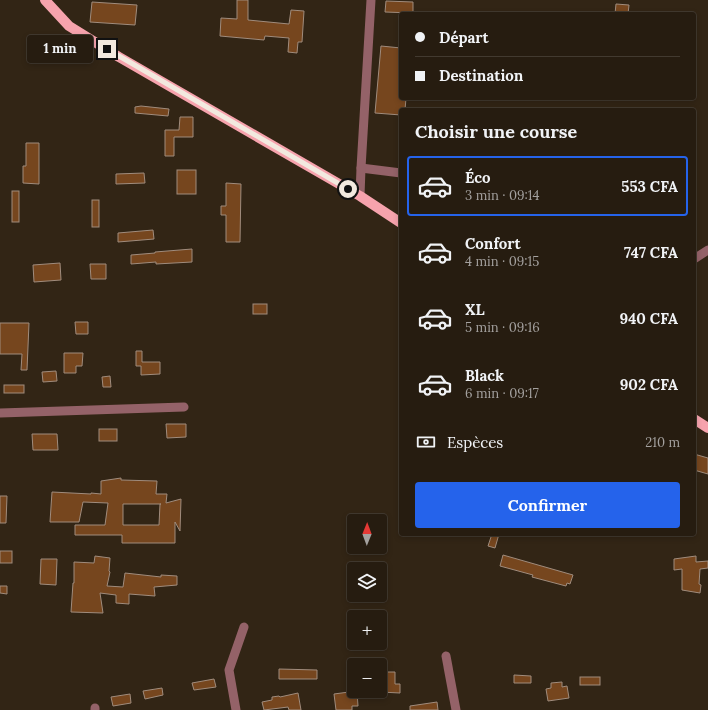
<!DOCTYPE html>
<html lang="fr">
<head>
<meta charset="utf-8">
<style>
  :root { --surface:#261c10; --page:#32291e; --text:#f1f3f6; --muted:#a4a19f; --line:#423a30; --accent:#2563eb }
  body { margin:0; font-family:Lora,serif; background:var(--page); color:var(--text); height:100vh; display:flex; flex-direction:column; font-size:15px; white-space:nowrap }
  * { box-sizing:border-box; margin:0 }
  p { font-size:13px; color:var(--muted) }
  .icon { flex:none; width:22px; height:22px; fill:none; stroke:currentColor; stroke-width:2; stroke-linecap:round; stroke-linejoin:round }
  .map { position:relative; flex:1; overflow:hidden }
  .side { position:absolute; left:399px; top:108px; width:297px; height:428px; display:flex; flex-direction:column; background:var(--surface); border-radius:4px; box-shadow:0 2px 6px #0003,0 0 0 1px var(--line) }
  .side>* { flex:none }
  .banner { position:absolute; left:399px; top:12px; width:297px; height:88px; border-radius:4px; box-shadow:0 2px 6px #0003,0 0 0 1px var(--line); display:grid; align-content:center; height:88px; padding:0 16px; background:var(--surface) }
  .needle { width:26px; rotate:1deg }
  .controls { position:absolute; left:347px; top:514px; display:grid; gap:8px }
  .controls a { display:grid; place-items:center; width:40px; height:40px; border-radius:4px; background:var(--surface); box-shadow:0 2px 6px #0003,0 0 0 1px var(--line); font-size:20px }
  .end { position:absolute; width:18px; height:18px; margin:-9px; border:5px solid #f2e9df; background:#111; box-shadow:0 0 0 2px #111 }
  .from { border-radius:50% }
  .bubble { position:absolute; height:28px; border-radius:4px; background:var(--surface); box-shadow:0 2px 6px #0003,0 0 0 1px var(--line); font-size:13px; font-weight:800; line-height:28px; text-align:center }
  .banner b { display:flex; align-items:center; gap:14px; height:38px; font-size:15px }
  .banner b+b { border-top:1px solid var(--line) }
  .banner i { width:10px; height:10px; background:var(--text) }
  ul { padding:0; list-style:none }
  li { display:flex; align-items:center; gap:12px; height:60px; margin:0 8px 6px; padding:0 8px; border:2px solid transparent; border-radius:4px }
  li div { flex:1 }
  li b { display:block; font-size:15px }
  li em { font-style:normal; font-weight:800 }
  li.on { border-color:var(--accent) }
  li>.icon { width:36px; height:36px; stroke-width:1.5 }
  h2 { padding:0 16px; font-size:18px; line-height:48px }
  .pay { display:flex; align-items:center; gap:10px; height:44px; padding:0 16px; font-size:15px }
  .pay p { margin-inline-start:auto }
  .primary-button { display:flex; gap:8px; margin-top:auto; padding:8px 16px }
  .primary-button a { flex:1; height:46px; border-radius:4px; background:var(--accent); color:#fff; font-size:16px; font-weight:800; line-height:46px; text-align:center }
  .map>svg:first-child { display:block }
</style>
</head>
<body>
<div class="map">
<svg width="708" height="710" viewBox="0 0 708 710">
  <rect width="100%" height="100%" fill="#322515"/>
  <g fill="#76461e" stroke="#a08c7d" fill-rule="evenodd">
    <polygon points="237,0 248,0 248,20 289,24 291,10 304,11 302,42 298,42 297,53 288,52 289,38 265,36 264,40 220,36 221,18 237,19"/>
    <polygon points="386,1 413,2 413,13 385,12"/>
    <polygon points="92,2 137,5 135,25 90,22"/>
    <polygon points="616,4 629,5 628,14 615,14"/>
    <polygon points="381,46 401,48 401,98 406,98 405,110 401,110 401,115 375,113"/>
    <polygon points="141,106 169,109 168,116 135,113 135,107"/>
    <polygon points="180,117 193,117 193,137 174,137 174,156 165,156 165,130 179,130"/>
    <polygon points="26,143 39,143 39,184 23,183 23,166 26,166"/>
    <rect x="177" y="170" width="19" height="24"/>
    <polygon points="144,173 145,183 116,184 116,174"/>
    <polygon points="226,183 241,184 240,242 226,242 226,215 221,215 221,206 226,206"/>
    <rect x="12" y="191" width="7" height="31"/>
    <rect x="92" y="200" width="7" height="27"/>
    <polygon points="153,230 154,239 118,242 118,233"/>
    <polygon points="192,249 192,262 156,264 156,262 131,264 131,255 155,253 155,252"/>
    <polygon points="60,263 61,280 34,282 33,265"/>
    <polygon points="90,264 106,264 106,279 91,279"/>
    <rect x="253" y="304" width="14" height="10"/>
    <polygon points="75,322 88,322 88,334 76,334"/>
    <polygon points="0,323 29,323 27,370 21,370 22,354 0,354"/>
    <polygon points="136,351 142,351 142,362 160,362 160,374 141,375 141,366 136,366"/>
    <polygon points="64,353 83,353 82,366 76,366 76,373 64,373"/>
    <polygon points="56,371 57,381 43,382 42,372"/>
    <polygon points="110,376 111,387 103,387 102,377"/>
    <rect x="4" y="385" width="20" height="8"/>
    <polygon points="166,424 186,424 186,437 167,438"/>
    <rect x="99" y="429" width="18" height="12"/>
    <polygon points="32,434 57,434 58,450 33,450"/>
    <polygon points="694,454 708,458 708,474 694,470"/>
    <path d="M 121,478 L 121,480 L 157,481 L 156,494 L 167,494 L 166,503 L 181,499 L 180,531 L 175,522 L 175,543 L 122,543 L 122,535 L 75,535 L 75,525 L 105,525 L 108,503 L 83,502 L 79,522 L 50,522 L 52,492 L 91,494 L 91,493 L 101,494 L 101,481 ZM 123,504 L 161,504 L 160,504 L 159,525 L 123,525 Z"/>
    <polygon points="0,496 7,496 6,523 0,523"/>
    <polygon points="492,534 499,534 495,548 488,546"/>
    <rect x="0" y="551" width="12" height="12"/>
    <polygon points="503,555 573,575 570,584 567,583 566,586 532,577 533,575 500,566"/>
    <polygon points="95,556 110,558 109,571 110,572 107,586 123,587 125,573 161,577 161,575 177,576 177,585 154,587 155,596 129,594 129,604 116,603 116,595 100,593 103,613 71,612 73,583 74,583 74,562 94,563"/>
    <polygon points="696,556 696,562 708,561 708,568 700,569 699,584 701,585 700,593 682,590 682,569 674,570 674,559"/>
    <polygon points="41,559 57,559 56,585 40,584"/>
    <polygon points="0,586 7,586 7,594 0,593"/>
    <polygon points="279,669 317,670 317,679 279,679"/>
    <polygon points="380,672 395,672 395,684 400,684 400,693 380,692"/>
    <polygon points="514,675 531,676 531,683 514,683"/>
    <rect x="580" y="677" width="20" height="8"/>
    <polygon points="214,679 216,687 194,690 192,683"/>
    <polygon points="562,682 562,687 567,686 569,698 548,701 546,689 551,688 551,683"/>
    <polygon points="162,688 163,695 145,699 143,691"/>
    <polygon points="349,692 357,692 358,706 352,706 352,710 336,710 334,694"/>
    <polygon points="298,693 301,710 289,710 288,707 264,710 262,702 272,700 272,697 279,696 280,697"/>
    <polygon points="130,694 131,703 113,706 111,697"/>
    <polygon points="437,702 438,710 410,710 410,706"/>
  </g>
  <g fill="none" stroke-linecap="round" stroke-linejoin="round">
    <g stroke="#946268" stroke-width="9">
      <polyline points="361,168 401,173"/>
      <polyline points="360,196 361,168 371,0"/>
      <polyline points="694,259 708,250"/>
      <polyline points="0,413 184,407"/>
      <polyline points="446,656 456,710"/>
      <polyline points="95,708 95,710"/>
      <polyline points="236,710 229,670 244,627"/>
    </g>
    <g stroke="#f6a3ad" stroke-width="10">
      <polyline points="45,0 69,26 119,57 360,196 401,223"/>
      <polyline points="694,419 708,428"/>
    </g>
  </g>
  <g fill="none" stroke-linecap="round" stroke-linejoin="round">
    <polyline stroke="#f2e9df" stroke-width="5" points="107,49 348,189"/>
  </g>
</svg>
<div class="controls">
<a><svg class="needle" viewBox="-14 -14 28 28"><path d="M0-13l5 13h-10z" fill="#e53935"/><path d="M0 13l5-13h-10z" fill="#a4a19f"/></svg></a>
<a><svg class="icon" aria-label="layers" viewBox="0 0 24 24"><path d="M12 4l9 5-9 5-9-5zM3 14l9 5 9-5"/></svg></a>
<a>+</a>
<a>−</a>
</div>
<i class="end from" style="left:348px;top:189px"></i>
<i class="end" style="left:107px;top:49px"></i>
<div class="bubble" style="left:27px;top:35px;width:66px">1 min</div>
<div class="banner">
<b><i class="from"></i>Départ</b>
<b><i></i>Destination</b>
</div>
<section class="side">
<h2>Choisir une course</h2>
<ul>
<li class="on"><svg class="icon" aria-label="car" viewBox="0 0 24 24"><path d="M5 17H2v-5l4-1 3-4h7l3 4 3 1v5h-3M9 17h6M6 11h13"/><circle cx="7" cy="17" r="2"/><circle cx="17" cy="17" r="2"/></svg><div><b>Éco</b><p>3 min · 09:14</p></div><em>553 CFA</em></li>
<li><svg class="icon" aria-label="car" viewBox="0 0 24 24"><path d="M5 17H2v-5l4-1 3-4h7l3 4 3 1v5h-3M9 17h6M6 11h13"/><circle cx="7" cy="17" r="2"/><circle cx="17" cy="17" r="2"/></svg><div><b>Confort</b><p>4 min · 09:15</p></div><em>747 CFA</em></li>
<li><svg class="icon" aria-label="car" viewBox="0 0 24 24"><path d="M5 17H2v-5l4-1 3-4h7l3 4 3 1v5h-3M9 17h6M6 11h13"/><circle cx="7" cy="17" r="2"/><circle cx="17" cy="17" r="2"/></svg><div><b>XL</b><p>5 min · 09:16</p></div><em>940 CFA</em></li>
<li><svg class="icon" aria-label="car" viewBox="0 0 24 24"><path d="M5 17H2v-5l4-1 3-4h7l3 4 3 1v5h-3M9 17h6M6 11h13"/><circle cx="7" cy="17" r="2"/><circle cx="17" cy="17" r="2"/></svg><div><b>Black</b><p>6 min · 09:17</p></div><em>902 CFA</em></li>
</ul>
<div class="pay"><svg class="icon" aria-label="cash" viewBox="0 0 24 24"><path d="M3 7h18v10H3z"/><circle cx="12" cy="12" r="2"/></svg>Espèces<p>210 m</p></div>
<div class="primary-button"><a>Confirmer</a></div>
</section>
</div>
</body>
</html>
